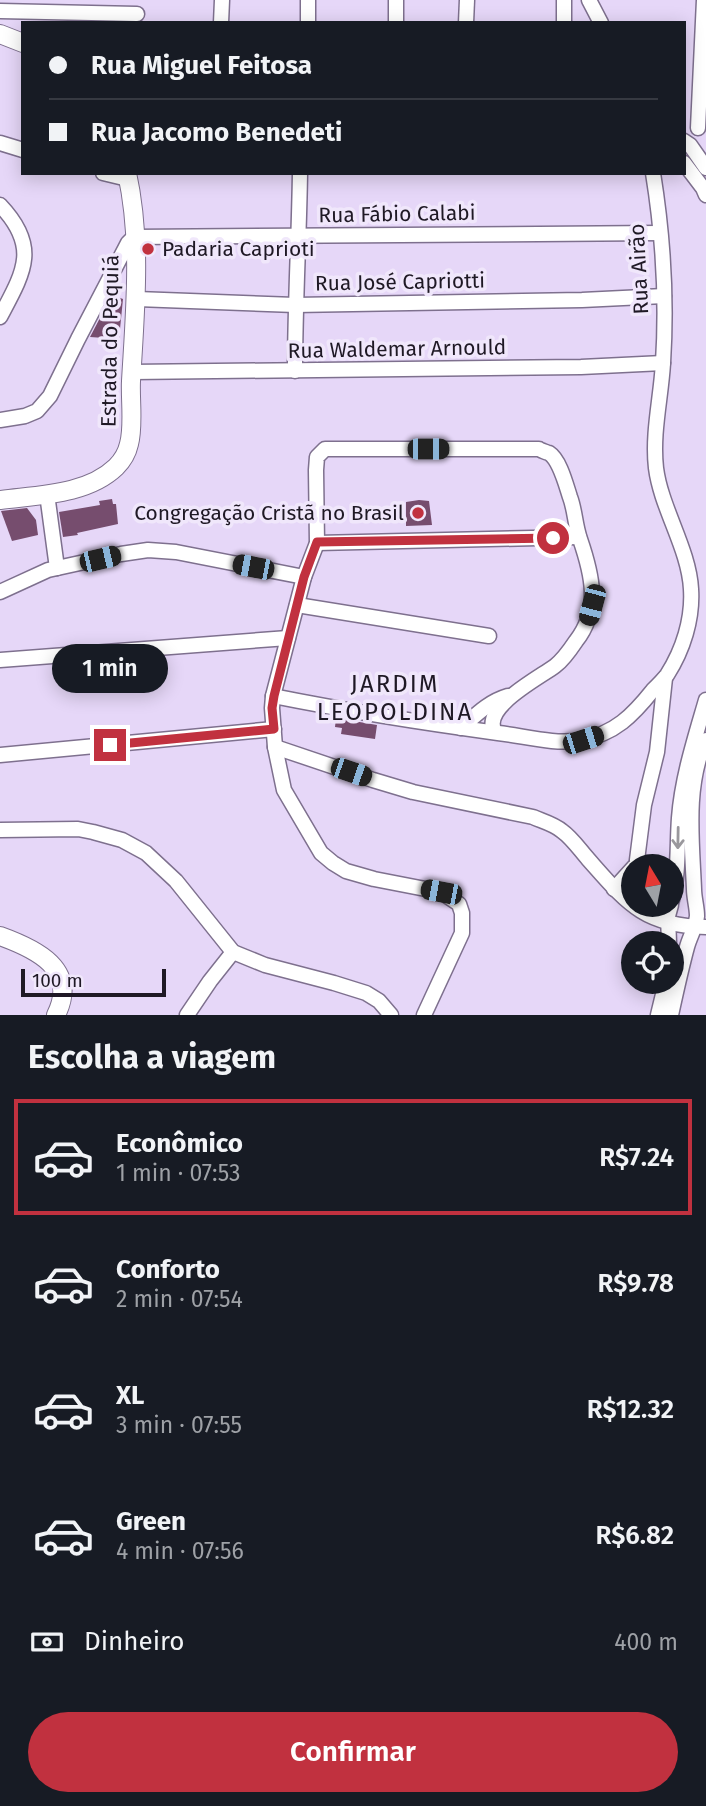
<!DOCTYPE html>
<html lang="pt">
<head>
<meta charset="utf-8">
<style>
  :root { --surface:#171b24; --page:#20242c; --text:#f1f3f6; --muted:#9ea1a6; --line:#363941; --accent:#c1313f }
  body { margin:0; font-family:"Fira Sans",sans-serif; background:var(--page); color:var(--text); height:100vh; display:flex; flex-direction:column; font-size:26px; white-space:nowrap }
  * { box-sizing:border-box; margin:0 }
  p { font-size:23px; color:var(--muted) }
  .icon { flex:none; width:38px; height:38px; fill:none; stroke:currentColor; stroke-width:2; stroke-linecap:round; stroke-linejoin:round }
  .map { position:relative; height:1015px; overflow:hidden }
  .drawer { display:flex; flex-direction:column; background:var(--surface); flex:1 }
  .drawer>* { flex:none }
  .guide { position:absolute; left:21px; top:21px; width:665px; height:154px; border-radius:0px; box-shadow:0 4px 18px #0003; display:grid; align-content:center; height:154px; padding:0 28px; background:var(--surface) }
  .needle { width:46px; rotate:350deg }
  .buttons { position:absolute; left:621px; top:854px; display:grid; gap:14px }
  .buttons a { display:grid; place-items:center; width:63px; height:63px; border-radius:50%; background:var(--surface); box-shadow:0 4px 18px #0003; font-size:35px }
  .scale { position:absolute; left:21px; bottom:18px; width:145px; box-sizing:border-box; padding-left:7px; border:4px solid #1f1925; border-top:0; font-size:19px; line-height:24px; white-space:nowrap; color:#1f1925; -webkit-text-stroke:5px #f0e7fb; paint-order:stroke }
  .end { position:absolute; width:32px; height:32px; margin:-16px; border:9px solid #c1313f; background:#fff; box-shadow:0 0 0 4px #fff }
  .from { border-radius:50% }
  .bubble { position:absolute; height:49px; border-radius:24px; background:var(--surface); box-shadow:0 4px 18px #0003; font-size:23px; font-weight:600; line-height:49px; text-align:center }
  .car { position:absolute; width:21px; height:42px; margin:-21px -10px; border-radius:9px; box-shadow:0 0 5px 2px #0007; background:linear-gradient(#222 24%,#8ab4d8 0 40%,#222 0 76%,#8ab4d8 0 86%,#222 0) }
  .guide b { display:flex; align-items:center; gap:24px; height:66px; font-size:26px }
  .guide b+b { border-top:2px solid var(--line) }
  .guide i { width:18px; height:18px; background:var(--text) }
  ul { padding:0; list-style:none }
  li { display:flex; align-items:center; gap:21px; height:116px; margin:0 14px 10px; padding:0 14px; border:4px solid transparent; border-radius:0px }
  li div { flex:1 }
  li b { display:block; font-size:26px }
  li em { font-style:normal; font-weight:600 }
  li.selected { border-color:var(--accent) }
  li>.icon { width:63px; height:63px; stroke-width:1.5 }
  h2 { padding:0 28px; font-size:32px; line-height:84px }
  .pay { display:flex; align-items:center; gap:18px; height:77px; padding:0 28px; font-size:26px }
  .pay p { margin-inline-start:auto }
  .cta { display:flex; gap:14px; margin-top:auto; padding:14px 28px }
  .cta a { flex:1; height:80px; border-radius:42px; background:var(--accent); color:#fff; font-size:28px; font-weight:600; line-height:80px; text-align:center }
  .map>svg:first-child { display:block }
</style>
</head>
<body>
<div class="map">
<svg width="706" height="1015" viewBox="0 0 706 1015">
  <rect width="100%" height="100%" fill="#e6d7f8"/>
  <g fill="#764d6e">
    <polygon points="112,295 123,299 119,339 90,337"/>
    <polygon points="112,499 113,504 116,504 118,524 77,533 78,535 63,537 59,512 100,505 99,501"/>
    <polygon points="419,500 429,501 432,525 406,526 406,502"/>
    <polygon points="27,508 36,520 38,535 12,541 1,511"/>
    <polygon points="336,718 377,725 375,739 341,734 342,728 335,727"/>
  </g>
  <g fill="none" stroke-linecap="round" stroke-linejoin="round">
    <g stroke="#7e708e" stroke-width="17">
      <g id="minor">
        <polyline points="589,0 601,23"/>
        <polyline points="0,11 137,14"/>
        <polyline points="221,23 222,0"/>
        <polyline points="308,23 308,0"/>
        <polyline points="396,23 396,0"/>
        <polyline points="466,23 467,0"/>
        <polyline points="564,23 564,0"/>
        <polyline points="698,128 704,0"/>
        <polyline points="684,141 690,145 706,168"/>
        <polyline points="0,143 23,150"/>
        <polyline points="684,163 703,188 706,195"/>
        <polyline points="103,173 128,179"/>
        <path d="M 0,205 C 40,247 24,272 0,317"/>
        <polyline points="137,299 295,305 582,300 664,296"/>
        <path d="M 295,371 C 295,305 299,239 300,173"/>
        <polyline points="132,372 581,367 663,363"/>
        <polyline points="0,420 25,416 37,411 50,396 78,339 128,243 134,237 660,233"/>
        <polyline points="47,494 57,568"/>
        <polyline points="317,543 579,537"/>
        <polyline points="0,592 48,570 121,554 148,550 176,552 304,577"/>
        <polyline points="297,605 489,636"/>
        <polyline points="0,660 288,638"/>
        <path d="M 273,696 C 348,711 423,723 498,733 C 525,736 554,745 581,740 C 615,734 633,715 653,690 C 658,685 663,680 667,675 C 683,650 693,619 691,589 C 689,549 661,508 656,468 C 652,433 661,398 663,363 C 667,300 663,235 653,173"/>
        <path d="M 461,728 C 476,715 488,702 508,696"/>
        <path d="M 275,747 L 373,780 L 413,792 L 533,817 C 542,821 554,824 562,831 C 572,838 580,850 588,859 C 627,903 644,926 706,927"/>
        <polyline points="0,755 274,729"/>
        <polyline points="0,830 78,829 93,832 122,840 146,853 176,881 233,952 265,965 334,983 366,993 379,1001 391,1015"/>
        <polyline points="638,866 637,860 644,805 657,752 665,678"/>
        <polyline points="614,889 634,867"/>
        <path d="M 672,900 C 679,873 677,845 679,818 C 682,778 695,738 706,700"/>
        <polyline points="669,943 668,916 671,905"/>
        <polyline points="187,1015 210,981 233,952"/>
        <path d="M 424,1015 L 462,933 L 462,913 L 459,904 L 441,892 L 374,879 L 346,871 L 333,863 L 321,853 L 284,790 L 275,747 L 272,708 L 273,696 L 304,577 L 317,543 L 316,470 L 317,457 L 325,449 L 539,449 C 540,450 548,453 549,453 C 560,460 566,485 570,497 C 575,510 575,525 580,539 C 592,574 601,609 576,641 C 570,650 563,660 555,666 C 539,678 480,708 495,732"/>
        <polyline points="658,1015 666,982"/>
        <path d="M 671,1015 C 676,992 681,969 687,947 C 690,936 696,927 697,916 C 697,907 694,898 694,889 C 692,841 685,785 706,740"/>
      </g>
    </g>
    <g stroke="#7e708e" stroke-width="20">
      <g id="major">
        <polyline points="0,34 23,43"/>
        <path d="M 0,500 C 38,495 87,495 116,467 C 122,461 127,453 129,444 C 134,426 130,400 131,381 C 135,312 142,241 127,173"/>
        <path d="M 0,936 C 36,949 79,969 56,1015"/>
      </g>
    </g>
    <use href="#minor" stroke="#fff" stroke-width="14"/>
    <use href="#major" stroke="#fff" stroke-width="18"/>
  </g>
  <defs><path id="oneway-shaft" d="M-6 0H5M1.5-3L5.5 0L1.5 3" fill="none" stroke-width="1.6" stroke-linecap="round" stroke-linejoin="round" transform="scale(1.75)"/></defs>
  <use stroke="#9a989d" href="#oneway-shaft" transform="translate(678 838) rotate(91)"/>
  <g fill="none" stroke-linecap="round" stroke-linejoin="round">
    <polyline stroke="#c1313f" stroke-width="9" points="110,745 274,729 272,708 274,696 304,577 317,542 553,538"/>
  </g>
  <g fill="#c1313f" stroke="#f0e7fb" stroke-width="2.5">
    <circle cx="148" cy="249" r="7"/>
    <circle cx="418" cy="513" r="7"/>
  </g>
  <g text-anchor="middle" stroke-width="7" stroke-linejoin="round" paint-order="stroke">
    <g font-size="21" fill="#1f1925" stroke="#f0e7fb">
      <text transform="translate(397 214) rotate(-1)" y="7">Rua Fábio Calabi</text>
      <text transform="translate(639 269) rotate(-93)" y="7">Rua Airão</text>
      <text transform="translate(400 282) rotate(-1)" y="7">Rua José Capriotti</text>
      <text transform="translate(110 341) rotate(-89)" y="7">Estrada do Pequiá</text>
      <text transform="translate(397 349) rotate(-1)" y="7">Rua Waldemar Arnould</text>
    </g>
    <g font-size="21" fill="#1f1925" stroke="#f0e7fb" text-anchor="start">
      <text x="162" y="256">Padaria Caprioti</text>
      <text x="404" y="520" text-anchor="end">Congregação Cristã no Brasil</text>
    </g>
    <g font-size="24" letter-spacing="2" fill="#1f1925" stroke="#f0e7fb">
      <text x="395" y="692">JARDIM<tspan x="395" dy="28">LEOPOLDINA</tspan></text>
    </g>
  </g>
</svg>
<div class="buttons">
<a><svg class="needle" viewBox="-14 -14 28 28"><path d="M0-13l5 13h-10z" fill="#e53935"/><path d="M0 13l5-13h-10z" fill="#9ea1a6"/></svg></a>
<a><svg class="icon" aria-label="locate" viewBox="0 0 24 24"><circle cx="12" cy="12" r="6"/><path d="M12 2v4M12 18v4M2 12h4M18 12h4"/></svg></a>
</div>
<div class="scale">100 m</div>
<i class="end from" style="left:553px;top:538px"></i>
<i class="end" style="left:110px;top:745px"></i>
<div class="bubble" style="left:52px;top:644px;width:116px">1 min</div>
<i class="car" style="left:428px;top:449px;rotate:90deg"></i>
<i class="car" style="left:100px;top:559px;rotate:77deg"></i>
<i class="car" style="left:253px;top:567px;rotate:281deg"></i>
<i class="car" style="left:592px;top:605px;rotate:195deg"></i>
<i class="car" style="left:583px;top:740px;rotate:72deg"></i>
<i class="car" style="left:351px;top:772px;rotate:109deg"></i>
<i class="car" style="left:441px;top:892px;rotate:281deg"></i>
<div class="guide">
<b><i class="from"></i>Rua Miguel Feitosa</b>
<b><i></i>Rua Jacomo Benedeti</b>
</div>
</div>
<section class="drawer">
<h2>Escolha a viagem</h2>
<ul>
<li class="selected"><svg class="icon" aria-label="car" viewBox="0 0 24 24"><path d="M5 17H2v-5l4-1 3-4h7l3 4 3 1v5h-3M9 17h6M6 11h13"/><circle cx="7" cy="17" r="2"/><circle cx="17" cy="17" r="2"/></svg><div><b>Econômico</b><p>1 min · 07:53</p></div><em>R$7.24</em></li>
<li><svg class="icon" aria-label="car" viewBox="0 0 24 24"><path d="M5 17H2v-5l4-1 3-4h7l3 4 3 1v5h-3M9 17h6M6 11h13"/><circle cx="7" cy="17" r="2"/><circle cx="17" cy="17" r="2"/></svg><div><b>Conforto</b><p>2 min · 07:54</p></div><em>R$9.78</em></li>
<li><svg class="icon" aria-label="car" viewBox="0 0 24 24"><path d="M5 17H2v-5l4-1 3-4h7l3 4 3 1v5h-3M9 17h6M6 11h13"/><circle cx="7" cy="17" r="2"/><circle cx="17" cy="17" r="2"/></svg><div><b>XL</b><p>3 min · 07:55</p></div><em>R$12.32</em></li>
<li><svg class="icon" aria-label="car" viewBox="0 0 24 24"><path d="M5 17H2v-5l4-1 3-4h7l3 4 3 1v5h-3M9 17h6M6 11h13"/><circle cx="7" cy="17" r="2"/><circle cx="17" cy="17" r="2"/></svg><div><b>Green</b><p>4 min · 07:56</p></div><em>R$6.82</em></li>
</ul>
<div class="pay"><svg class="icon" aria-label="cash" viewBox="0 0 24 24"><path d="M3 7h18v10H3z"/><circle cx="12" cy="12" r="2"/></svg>Dinheiro<p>400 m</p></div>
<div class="cta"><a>Confirmar</a></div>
</section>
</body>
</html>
